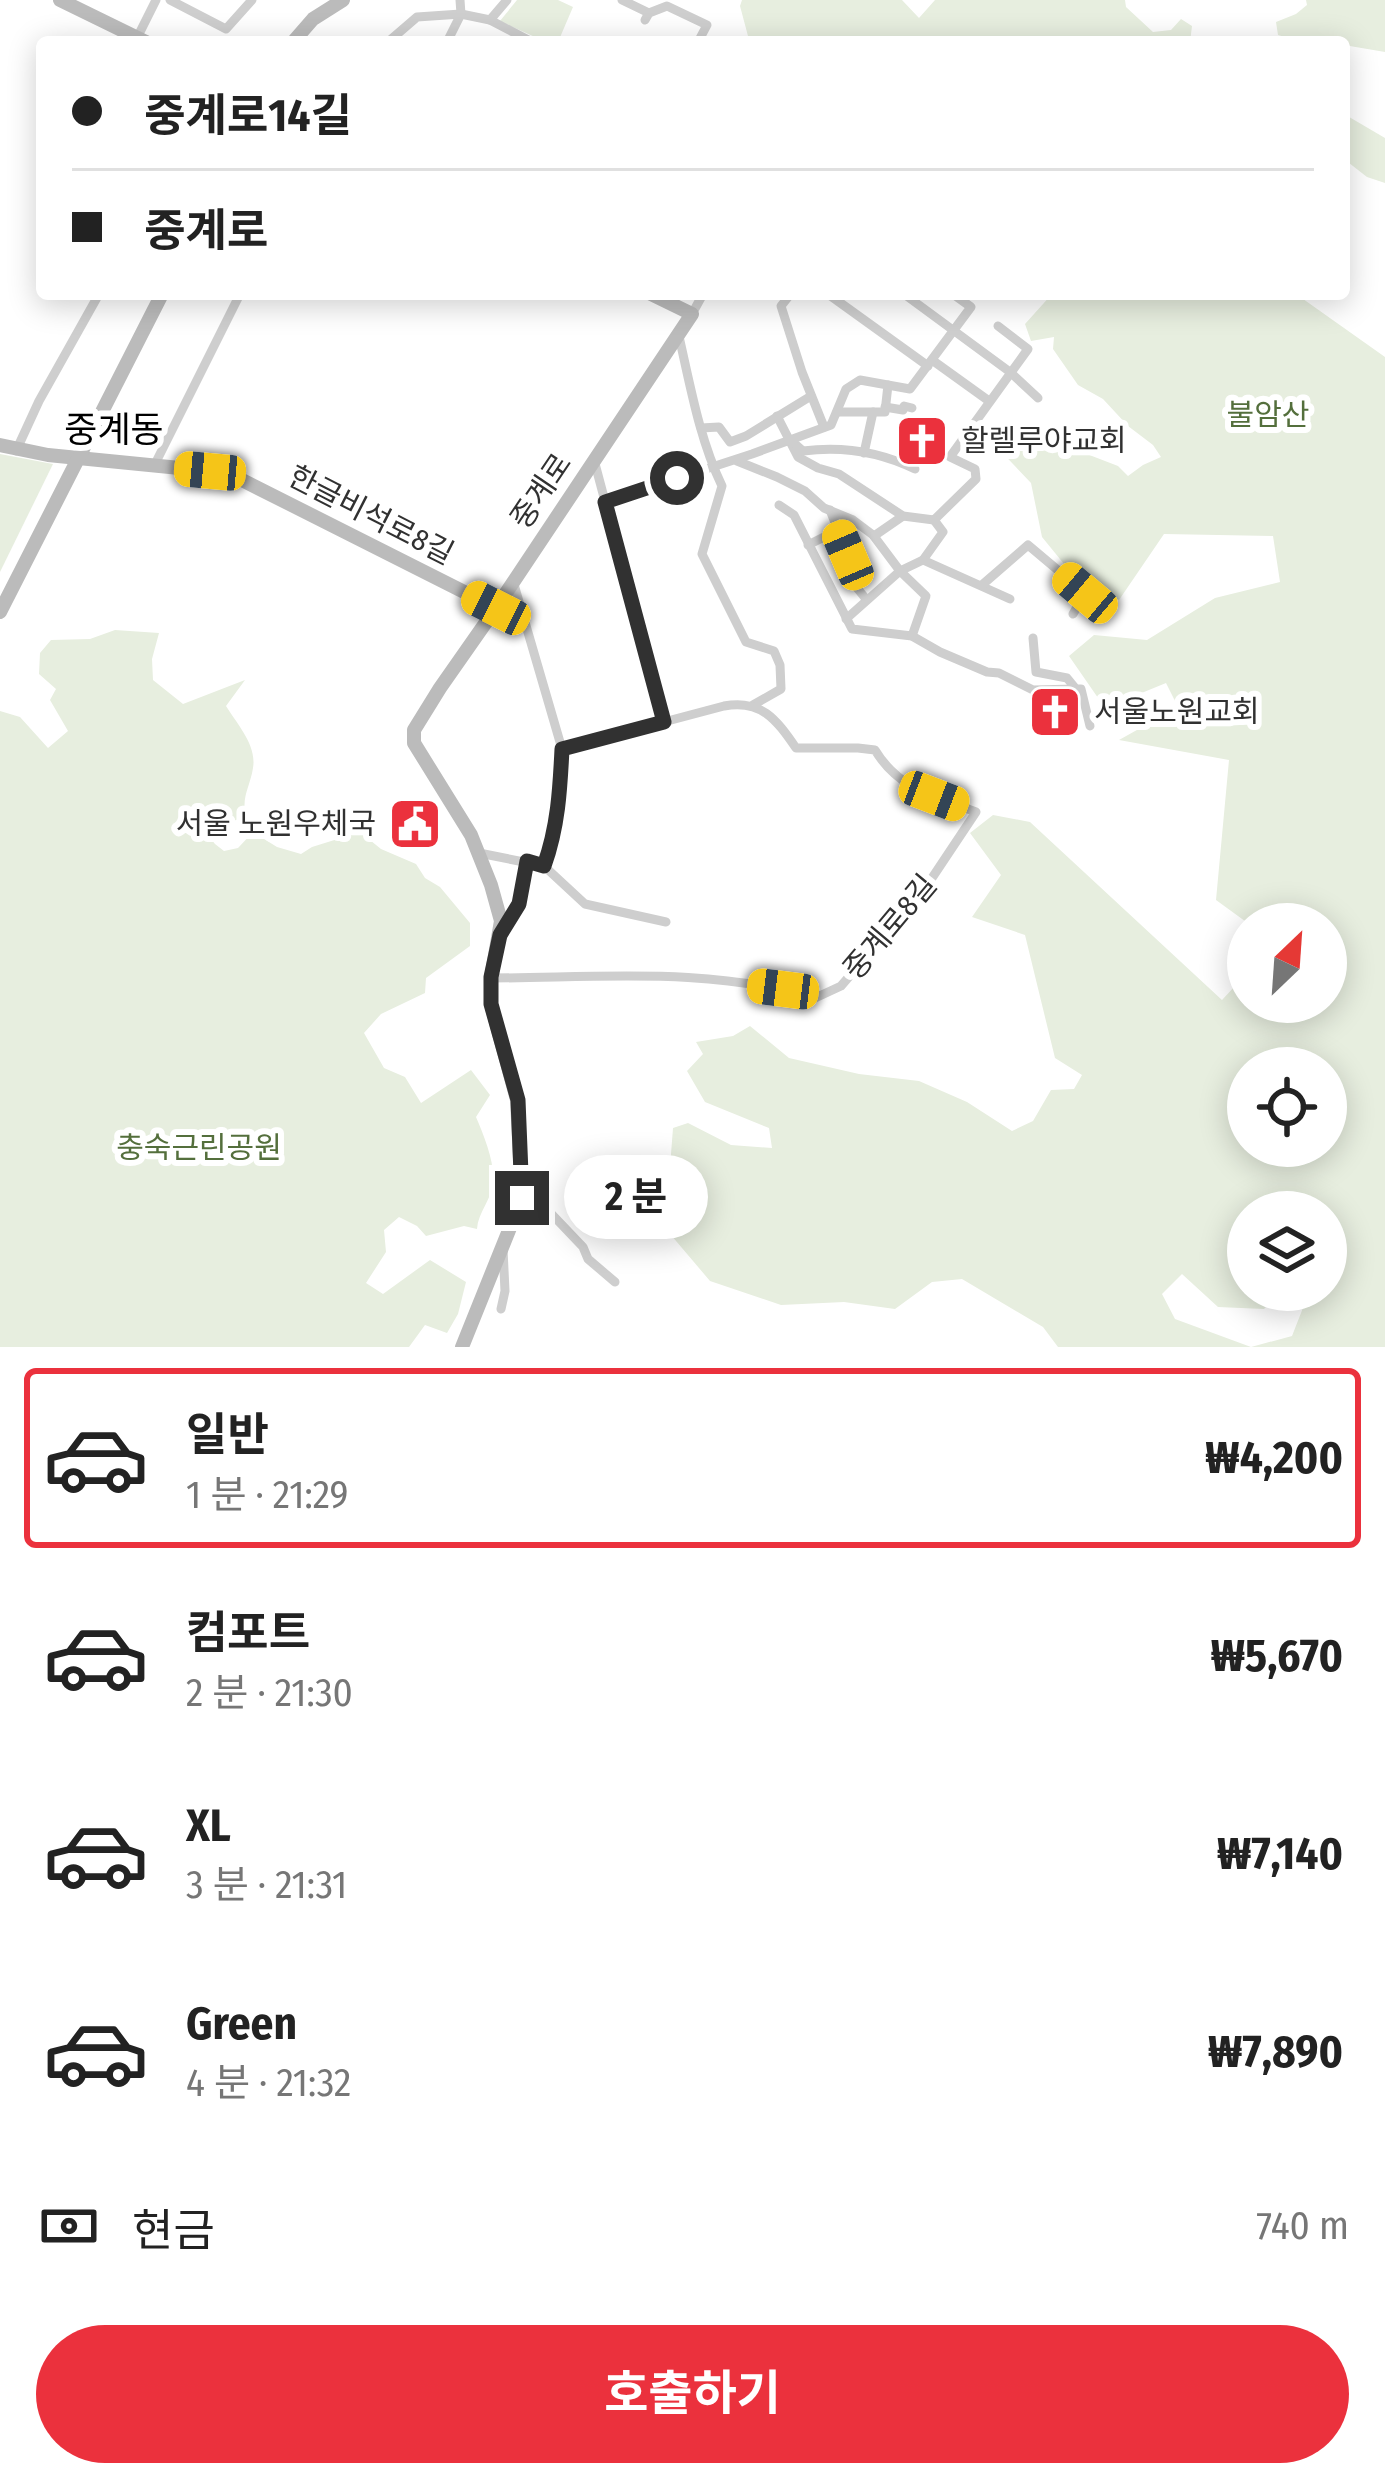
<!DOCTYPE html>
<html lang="ko">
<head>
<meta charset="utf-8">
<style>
  :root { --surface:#fff; --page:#f2f2f2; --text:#222; --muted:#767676; --line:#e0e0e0; --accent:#eb313d }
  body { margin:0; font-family:"Fira Sans Condensed","Noto Sans KR",sans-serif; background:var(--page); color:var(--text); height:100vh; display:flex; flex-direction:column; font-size:45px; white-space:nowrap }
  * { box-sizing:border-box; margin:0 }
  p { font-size:39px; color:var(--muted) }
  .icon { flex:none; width:66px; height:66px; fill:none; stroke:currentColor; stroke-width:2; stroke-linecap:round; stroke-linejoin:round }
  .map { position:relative; height:1347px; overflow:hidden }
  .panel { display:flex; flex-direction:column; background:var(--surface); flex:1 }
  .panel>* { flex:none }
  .banner { position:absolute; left:36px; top:36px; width:1314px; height:264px; border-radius:12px; box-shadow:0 6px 30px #0003; display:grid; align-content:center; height:264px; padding:0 36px; background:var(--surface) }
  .needle { width:78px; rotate:25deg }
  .buttons { position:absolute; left:1227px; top:903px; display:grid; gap:24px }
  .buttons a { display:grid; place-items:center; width:120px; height:120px; border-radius:50%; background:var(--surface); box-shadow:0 6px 30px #0003; font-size:60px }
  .end { position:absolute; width:54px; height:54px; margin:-27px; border:15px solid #313131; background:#fff; box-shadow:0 0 0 6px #fff }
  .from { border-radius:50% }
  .bubble { position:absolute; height:84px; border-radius:42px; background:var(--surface); box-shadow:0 6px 30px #0003; font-size:39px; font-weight:700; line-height:84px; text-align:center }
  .car { position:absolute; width:36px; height:72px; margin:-36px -18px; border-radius:15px; box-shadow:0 0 9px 3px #0007; background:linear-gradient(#f5c518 24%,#345 0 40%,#f5c518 0 76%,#345 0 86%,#f5c518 0) }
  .banner b { display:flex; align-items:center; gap:42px; height:114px; font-size:45px }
  .banner b+b { border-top:3px solid var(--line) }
  .banner i { width:30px; height:30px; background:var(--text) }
  ul { padding:21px 0 0; list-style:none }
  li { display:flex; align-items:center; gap:36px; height:180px; margin:0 24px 18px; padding:0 12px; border:6px solid transparent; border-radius:12px }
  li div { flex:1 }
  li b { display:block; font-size:45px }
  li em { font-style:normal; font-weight:700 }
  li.selected { border-color:var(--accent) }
  li>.icon { width:108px; height:108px; stroke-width:1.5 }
  .pay { display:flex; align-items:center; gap:30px; height:132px; padding:0 36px; font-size:45px }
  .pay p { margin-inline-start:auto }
  .action { display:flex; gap:24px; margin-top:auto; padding:24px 36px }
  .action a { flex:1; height:138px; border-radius:72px; background:var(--accent); color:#fff; font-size:48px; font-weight:700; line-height:138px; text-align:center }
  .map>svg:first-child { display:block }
</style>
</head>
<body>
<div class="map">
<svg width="1385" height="1347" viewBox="0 0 1385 1347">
  <rect width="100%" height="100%" fill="#fff"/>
  <g fill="#e7eedf" fill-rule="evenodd">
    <polygon points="517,0 558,0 573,7 558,42 546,42 500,21"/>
    <polygon points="742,0 902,0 919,18 935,0 1125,0 1126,7 1153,32 1171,30 1181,19 1192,26 1190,42 757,42 748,36 740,6"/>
    <polygon points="1306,0 1385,0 1385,52 1344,45 1344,42 1299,41 1278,35 1276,22 1296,14 1307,5"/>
    <polygon points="1344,114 1385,138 1385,183 1367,177 1344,159"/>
    <path d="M 1052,294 L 1296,294 L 1385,357 L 1385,1347 L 1058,1347 L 1043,1327 L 962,1279 L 932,1282 L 895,1309 L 844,1302 L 781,1305 L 710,1281 L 654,1215 L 669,1180 L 673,1128 L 688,1123 L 731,1145 L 772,1148 L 769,1128 L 705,1102 L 687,1071 L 703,1054 L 696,1042 L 733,1036 L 750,1026 L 789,1058 L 859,1074 L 919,1081 L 967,1102 L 1012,1131 L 1033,1121 L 1051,1090 L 1074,1089 L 1082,1075 L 1055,1058 L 1025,935 L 972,917 L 1001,875 L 970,833 L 993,815 L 1030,822 L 1222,1000 L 1248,972 L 1248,1002 L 1326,1002 L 1326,924 L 1249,924 L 1216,900 L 1229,760 L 1119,740 L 1178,707 L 1166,683 L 1105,708 L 1069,656 L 1094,635 L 1147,640 L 1215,598 L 1280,582 L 1273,536 L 1164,534 L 1119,600 L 1073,575 L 1042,537 L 1031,483 L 992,442 L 1004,422 L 1118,466 L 1128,476 L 1143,465 L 1161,457 L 1153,445 L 1128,426 L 1103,399 L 1078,385 L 1053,349 L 1054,337 L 1031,341 L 1025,324 ZM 1326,1068 L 1326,1146 L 1248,1146 L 1248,1068 ZM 1248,1212 L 1326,1212 L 1326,1290 L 1310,1290 L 1292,1336 L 1251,1347 L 1175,1319 L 1162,1294 L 1182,1274 L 1218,1307 L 1264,1309 L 1282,1290 L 1248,1290 Z"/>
    <polygon points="0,454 53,464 0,572"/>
    <path d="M 115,630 L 159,633 L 152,659 L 153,680 L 183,704 L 245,680 L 226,706 C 237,724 257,745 253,768 C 250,787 241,797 246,816 L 231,822 L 214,813 L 205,816 L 203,829 L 215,844 L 224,851 L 238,848 L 253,832 L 277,847 L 301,854 L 312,847 L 360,832 L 381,849 L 416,864 L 425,878 L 440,887 L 470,923 L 470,946 L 426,978 L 425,993 L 381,1014 L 364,1033 L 384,1068 L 405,1077 L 421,1103 L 471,1070 L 490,1095 L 476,1117 C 484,1136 495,1162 493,1183 C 492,1199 478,1212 477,1229 L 464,1226 L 426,1236 L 417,1226 L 399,1217 L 384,1230 L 386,1252 L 366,1283 L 383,1294 L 430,1260 L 466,1282 L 458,1314 L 447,1333 L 425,1325 L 409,1347 L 0,1347 L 0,711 L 20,717 L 48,748 L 68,731 L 50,700 L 56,689 L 39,674 L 40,653 L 51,640 L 90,639 Z"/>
  </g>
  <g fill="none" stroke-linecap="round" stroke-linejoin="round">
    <g stroke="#cecece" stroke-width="9">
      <polyline points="170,0 226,29 252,0"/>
      <polyline points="622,0 649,13"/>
      <polyline points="490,20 532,42"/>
      <polyline points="645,20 649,13 667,6 707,25 698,42"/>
      <polyline points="135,42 156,0"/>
      <polyline points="388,42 417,17 461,14 490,20 507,0"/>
      <polyline points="447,42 461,14 460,0"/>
      <polyline points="786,294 789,296 781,306 802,372 824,427"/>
      <polyline points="828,294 928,366"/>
      <polyline points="904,294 1010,372 1038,398"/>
      <polyline points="692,314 703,294"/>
      <path d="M 678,332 C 690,384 699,438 722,486 L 702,554 L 746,642 L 774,651 L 780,665 L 781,689 L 753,705"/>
      <polyline points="932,360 989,401"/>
      <polyline points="885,407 903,410 904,406 912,408"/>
      <polyline points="837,412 885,412 888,385"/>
      <polyline points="777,416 798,457 818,468 839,474 903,516 934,520 976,479 975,469 950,457 1028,349 998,326"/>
      <polyline points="701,428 719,427 730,442 746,436 811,396"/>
      <path d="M 794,443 L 803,451 C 841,446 880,452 915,469"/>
      <polyline points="16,451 39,401 99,294"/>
      <polyline points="864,453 873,412"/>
      <polyline points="594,460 664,722"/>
      <polyline points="737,461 777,477 805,491 824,508 853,520 873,535 900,571 923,560 943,532 934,520"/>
      <polyline points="154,466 240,294"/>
      <polyline points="605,502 752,454 831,425 846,389 860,380 910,389 971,307 953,294"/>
      <polyline points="779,505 794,515 852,629 912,636 940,652 987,672 999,673 1033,690 1076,689"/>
      <polyline points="830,510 848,555 849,578 866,599"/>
      <polyline points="874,536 903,516"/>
      <polyline points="808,545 838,530"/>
      <polyline points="923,560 1010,599"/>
      <polyline points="513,581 562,749 559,810 544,866"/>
      <polyline points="982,585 1028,545 1085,593 1073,614"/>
      <polyline points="846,619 900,571 926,596 912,636"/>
      <polyline points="1033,638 1036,672 1067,678 1076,689 1081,689 1090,726"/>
      <polyline points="479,853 544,866 585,904 666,922"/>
      <polyline points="504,929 519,904 527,861"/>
      <path d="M 491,978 C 593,978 716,966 813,999 L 841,986 L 926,887 L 976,812 C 935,796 899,790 875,750 L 858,748 L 796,748 C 776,719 761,699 724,706 L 562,749"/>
      <polyline points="523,1184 583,1247 588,1259 615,1282"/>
      <polyline points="501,1309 505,1291 503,1249"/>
    </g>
    <g stroke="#bbb" stroke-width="14">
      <polyline points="60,0 146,42"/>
      <polyline points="293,42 313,19 343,0"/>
      <polyline points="0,445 48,455 210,471 240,479 496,608"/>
      <polyline points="0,612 162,294"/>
      <polyline points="462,1347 522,1198 517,1100 491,1004 491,978 501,921 491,885 471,835 414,743 414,730 440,688 496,608 692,314 651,294"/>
    </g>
  </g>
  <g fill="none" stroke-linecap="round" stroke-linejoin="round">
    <path stroke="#313131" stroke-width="15" d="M 522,1198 L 518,1100 L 491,1004 L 491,977 L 500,935 L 519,904 L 527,861 L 544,866 C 558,827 560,790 562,749 L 664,722 L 605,502 L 677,478"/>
  </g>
  <defs>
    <g id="church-square" transform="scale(2.7)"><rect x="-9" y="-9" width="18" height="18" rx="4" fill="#eb313d" stroke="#fff"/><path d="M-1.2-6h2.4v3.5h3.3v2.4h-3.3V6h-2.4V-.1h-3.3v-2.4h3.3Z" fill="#fff"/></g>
    <g id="civic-square" transform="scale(2.7)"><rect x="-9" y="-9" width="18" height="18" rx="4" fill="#eb313d" stroke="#fff"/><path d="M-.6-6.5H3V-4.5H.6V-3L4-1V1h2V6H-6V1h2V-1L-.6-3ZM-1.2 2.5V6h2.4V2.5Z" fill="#fff"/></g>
  </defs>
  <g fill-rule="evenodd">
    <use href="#church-square" x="922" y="441"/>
    <use href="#church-square" x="1055" y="712"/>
    <use href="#civic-square" x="415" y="824"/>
  </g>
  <g text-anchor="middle" stroke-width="12" stroke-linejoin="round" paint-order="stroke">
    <g font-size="30" fill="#546f3c" stroke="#fff">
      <text x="1268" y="425">불암산</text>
      <text x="199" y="1158">충숙근린공원</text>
    </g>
    <g font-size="30" fill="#313131" stroke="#fff" text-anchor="start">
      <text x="961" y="451">할렐루야교회</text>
      <text x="1094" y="722">서울노원교회</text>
      <text x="376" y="834" text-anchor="end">서울 노원우체국</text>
    </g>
    <g font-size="30" fill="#313131" stroke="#fff">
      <text transform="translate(541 491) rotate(-56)" y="10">중계로</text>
      <text transform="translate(371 515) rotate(27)" y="10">한글비석로8길</text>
      <text transform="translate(890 927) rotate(-50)" y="10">중계로8길</text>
    </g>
    <g font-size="36" fill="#000" stroke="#fff">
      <text x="114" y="442">중계동</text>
    </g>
  </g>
</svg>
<div class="buttons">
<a><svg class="needle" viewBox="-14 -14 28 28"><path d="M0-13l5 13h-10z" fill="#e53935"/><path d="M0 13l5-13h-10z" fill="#767676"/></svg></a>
<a><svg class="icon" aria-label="locate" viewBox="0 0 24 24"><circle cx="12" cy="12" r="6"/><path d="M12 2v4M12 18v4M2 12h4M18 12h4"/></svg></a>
<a><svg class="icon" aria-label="layers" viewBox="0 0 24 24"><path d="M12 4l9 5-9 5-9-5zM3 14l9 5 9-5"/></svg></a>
</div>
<i class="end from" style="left:677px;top:478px"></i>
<i class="end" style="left:522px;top:1198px"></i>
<div class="bubble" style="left:564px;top:1155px;width:144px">2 분</div>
<i class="car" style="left:210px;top:471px;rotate:275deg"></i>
<i class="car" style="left:848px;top:555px;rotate:337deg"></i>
<i class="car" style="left:1085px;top:593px;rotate:310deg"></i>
<i class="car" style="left:496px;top:608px;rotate:297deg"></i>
<i class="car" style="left:934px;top:796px;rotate:111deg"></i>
<i class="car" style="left:783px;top:989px;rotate:277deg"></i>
<div class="banner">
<b><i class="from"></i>중계로14길</b>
<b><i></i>중계로</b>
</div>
</div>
<section class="panel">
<ul>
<li class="selected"><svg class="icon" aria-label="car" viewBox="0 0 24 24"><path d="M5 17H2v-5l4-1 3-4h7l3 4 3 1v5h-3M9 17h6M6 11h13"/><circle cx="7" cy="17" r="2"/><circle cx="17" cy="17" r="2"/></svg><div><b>일반</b><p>1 분 · 21:29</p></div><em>₩4,200</em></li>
<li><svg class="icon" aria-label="car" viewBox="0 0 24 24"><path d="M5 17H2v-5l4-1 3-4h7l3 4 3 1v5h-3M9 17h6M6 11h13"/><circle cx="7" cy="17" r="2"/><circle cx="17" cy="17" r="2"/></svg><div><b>컴포트</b><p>2 분 · 21:30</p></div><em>₩5,670</em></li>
<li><svg class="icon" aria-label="car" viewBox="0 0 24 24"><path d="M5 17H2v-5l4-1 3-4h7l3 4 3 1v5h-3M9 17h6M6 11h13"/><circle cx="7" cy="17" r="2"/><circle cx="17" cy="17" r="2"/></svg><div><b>XL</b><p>3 분 · 21:31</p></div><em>₩7,140</em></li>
<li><svg class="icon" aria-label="car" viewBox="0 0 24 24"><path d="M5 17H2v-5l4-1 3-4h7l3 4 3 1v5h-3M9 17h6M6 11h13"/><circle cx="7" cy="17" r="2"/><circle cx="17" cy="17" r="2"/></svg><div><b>Green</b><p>4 분 · 21:32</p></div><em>₩7,890</em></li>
</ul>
<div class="pay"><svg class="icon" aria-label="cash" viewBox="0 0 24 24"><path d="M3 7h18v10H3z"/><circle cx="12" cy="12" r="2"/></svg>현금<p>740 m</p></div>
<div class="action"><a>호출하기</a></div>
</section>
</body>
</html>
